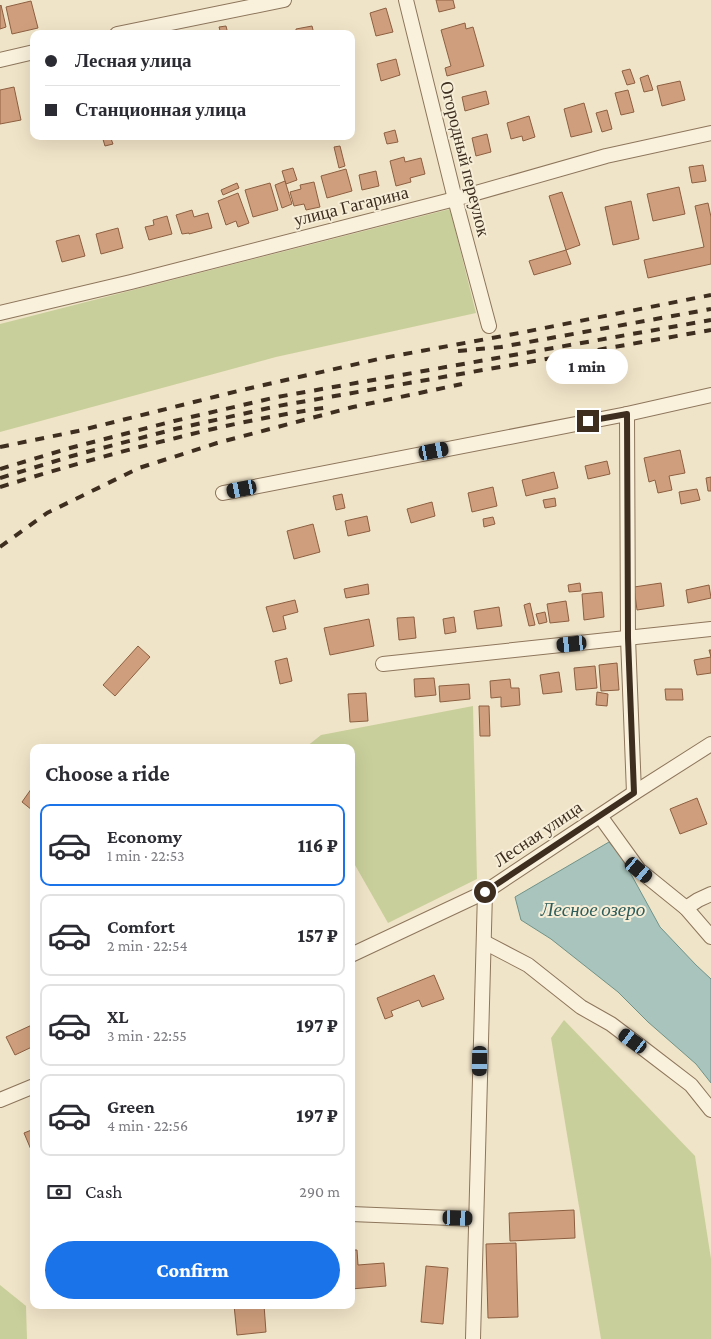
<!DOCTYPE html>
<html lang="en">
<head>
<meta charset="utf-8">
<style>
  :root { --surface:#fff; --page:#f2f2f3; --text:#2b2b33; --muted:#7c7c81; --line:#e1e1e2; --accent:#1a73e8 }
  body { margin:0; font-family:"Crimson Pro",serif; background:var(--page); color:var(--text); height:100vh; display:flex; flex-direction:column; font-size:19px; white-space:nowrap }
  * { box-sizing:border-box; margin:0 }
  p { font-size:16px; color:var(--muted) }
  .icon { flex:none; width:28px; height:28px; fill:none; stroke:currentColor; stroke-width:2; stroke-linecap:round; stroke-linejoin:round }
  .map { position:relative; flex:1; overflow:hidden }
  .details { position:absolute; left:30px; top:744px; width:325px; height:565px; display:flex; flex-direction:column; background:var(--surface); border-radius:10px; box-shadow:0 5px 20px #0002 }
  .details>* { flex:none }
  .banner { position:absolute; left:30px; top:30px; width:325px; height:110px; border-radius:10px; box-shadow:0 5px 20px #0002; display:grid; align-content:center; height:110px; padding:0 15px; background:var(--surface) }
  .end { position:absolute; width:22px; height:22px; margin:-11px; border:6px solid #3d2e20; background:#fff; box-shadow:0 0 0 2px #fff }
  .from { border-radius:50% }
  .bubble { position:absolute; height:35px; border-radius:18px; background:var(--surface); box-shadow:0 5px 20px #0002; font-size:16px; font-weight:800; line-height:35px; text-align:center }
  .car { position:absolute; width:15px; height:30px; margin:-15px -8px; border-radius:6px; box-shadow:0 0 4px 1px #0007; background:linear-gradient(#222 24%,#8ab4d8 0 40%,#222 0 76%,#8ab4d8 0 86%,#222 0) }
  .banner b { display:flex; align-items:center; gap:18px; height:48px; font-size:19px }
  .banner b+b { border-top:1px solid var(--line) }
  .banner i { width:12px; height:12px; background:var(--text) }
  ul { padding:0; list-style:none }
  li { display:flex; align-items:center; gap:15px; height:82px; margin:0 10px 8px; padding:0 5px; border:2px solid var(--line); border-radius:10px }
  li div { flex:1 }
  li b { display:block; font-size:19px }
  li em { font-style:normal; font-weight:800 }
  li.on { border-color:var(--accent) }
  li>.icon { width:45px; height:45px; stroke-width:1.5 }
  h2 { padding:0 15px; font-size:22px; line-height:60px }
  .pay { display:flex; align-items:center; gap:12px; height:55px; padding:0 15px; font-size:19px }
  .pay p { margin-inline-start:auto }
  .cta { display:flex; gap:10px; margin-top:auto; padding:10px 15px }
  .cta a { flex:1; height:58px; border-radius:30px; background:var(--accent); color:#fff; font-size:20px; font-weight:800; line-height:58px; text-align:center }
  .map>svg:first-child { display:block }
</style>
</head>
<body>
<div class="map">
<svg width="711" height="1339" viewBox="0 0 711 1339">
  <rect width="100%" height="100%" fill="#f0e4c8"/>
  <g fill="#c9cf9b">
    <polygon points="450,209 476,313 276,357 0,432 0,324"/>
    <polygon points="473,706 477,879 388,923 351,858 351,748 306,747 321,735"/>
    <polygon points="564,1020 695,1156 711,1259 711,1339 601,1339 551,1038"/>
    <polygon points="0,1285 26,1306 27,1339 0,1339"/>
  </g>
  <polygon fill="#a9c4bc" stroke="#6f938a" points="609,842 621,856 660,927 696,965 711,979 711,1083 696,1064 648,1022 618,992 551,939 521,920 515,897"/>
  <g fill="#cf9f7d" stroke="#8d5f41">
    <polygon points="436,0 453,0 455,8 439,12"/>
    <polygon points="31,1 38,28 12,34 6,7"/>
    <polygon points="1,5 6,27 0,29 0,6"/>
    <polygon points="386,8 393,32 376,36 370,13"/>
    <polygon points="465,23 466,29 473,27 484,66 447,76 445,68 451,66 441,30"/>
    <polygon points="226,26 228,34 221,34 219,27"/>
    <polygon points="312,26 314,34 296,34 296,29"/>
    <polygon points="396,59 400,75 381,81 377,64"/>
    <polygon points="630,69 635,83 627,85 622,71"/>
    <polygon points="648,75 653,90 644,92 640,78"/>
    <polygon points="680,81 685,100 662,106 657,86"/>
    <polygon points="14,87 21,120 0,124 0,90"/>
    <polygon points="628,90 634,112 621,115 615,93"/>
    <polygon points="486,91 489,104 465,111 462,97"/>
    <polygon points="584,103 592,132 571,137 564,109"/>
    <polygon points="607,110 612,129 602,132 596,113"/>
    <polygon points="529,116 535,137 523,141 522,136 511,139 507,123"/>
    <polygon points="395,130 398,142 387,144 384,133"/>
    <polygon points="487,134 491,152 476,156 472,138"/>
    <polygon points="102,136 110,136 113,144 105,146"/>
    <polygon points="340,146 345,166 339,168 334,147"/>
    <polygon points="404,157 405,162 421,158 425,174 410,178 411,182 396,186 390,161"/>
    <polygon points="703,165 706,181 692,183 689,167"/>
    <polygon points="293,168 297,180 286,184 282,171"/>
    <polygon points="346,169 352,191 327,198 321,176"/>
    <polygon points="376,171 379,186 362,190 359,175"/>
    <polygon points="285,181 292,204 282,208 275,185"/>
    <polygon points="314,182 320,207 306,210 304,204 294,206 290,192 301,189 300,185"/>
    <polygon points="237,183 239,188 223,195 221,190"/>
    <polygon points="270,183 278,210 253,217 245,190"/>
    <polygon points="679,187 685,214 653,221 647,194"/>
    <polygon points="562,192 580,245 566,250 549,196"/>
    <polygon points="238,193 249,223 238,227 236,221 226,225 218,201"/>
    <polygon points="631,201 639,239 613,245 605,207"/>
    <polygon points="708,203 711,217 711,264 648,278 644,260 704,247 695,206"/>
    <polygon points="192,210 194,217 208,213 212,228 189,234 189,233 182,234 176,215"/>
    <polygon points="167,216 172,234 149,240 145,227 154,225 153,220"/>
    <polygon points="118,228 123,248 101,254 96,234"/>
    <polygon points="79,235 85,256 62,262 56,241"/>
    <polygon points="566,250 571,264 534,275 529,261"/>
    <polygon points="680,450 685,473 669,476 672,490 658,493 655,480 649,482 644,458"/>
    <polygon points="607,461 610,474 588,479 585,466"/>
    <polygon points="554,472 558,488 526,496 522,480"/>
    <polygon points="711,477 711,491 708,491 706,478"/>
    <polygon points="493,487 497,506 472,512 468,493"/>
    <polygon points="697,489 700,500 681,504 679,492"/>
    <polygon points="342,494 345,508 336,510 333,496"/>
    <polygon points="555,498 556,506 545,508 543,500"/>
    <polygon points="432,502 435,516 411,523 407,509"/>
    <polygon points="367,516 370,531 348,536 345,521"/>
    <polygon points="493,517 495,524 484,527 483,519"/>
    <polygon points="313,524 320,552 294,559 287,531"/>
    <polygon points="580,583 581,591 569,592 568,585"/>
    <polygon points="661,583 664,606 637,610 634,587"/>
    <polygon points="368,584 369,594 346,598 344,589"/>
    <polygon points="709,585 711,598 688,603 686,590"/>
    <polygon points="602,592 604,617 584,620 582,594"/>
    <polygon points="295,600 298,612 283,616 286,629 273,632 266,607"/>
    <polygon points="566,601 569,621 550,623 547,604"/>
    <polygon points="530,603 535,625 529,626 524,605"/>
    <polygon points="499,607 502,626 477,629 474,611"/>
    <polygon points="545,612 547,622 539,624 536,614"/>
    <polygon points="414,617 416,638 399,640 397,618"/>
    <polygon points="454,617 456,632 445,634 443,619"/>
    <polygon points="369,619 374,646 330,655 324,628"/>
    <polygon points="138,646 150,657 115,696 103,685"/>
    <polygon points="709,650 711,650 711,673 697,675 694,660 711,657"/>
    <polygon points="287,658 292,681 280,684 275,661"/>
    <polygon points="617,663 619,690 601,691 599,665"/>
    <polygon points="595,666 597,688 576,690 574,668"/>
    <polygon points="559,672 562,692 543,694 540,675"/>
    <polygon points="434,678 436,695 415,697 414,679"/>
    <polygon points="510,679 511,688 519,688 520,705 501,707 501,697 491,698 490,681"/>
    <polygon points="469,684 470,699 440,702 439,686"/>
    <polygon points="665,689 682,689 683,700 666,700"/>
    <polygon points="597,692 608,694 607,706 596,705"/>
    <polygon points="366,693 368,721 350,722 348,694"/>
    <polygon points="479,706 489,706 490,736 480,736"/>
    <polygon points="34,785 34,808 32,810 22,802"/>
    <polygon points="697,798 707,824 680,834 670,809"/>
    <polygon points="434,975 444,999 422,1007 419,1000 391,1011 393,1016 385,1019 377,998"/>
    <polygon points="34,1024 34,1046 15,1055 6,1037"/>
    <polygon points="34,1129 34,1151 32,1152 24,1133"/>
    <polygon points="574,1210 575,1238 510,1241 509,1213"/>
    <polygon points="516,1243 518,1317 488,1318 486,1244"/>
    <polygon points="351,1250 357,1250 358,1265 384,1263 386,1286 351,1289"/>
    <polygon points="426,1266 448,1268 443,1324 421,1322"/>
    <polygon points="234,1305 264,1305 266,1332 237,1335"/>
  </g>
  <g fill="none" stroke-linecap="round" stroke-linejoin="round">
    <g stroke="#8d765c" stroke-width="16">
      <g id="minor">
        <polyline points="406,0 455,199 489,326"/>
        <polyline points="117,34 284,0"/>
        <polyline points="0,60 34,52"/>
        <polyline points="0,313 131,282 455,199 606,156 711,133"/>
        <polyline points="627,414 628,638 634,793"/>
        <polyline points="223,493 627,414 711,395"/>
        <polyline points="383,664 711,629"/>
        <polyline points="600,816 639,870 686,908 711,937"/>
        <polyline points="686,908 698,900 711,894"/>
        <polyline points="484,942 528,965 581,1007 611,1024 644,1049 691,1085 711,1110"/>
        <polyline points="351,955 485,892 634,793 711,744"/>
        <polyline points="0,1100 34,1086"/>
        <polyline points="351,1214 476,1219"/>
        <polyline points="473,1339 485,892"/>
      </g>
    </g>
    <use href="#minor" stroke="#faf1dc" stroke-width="14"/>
    <g stroke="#3d2e20" stroke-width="4" stroke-dasharray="9 9" stroke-linecap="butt">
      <polyline points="458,351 501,347 711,309"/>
      <polyline points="0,447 78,431 242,390 383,358 519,333 711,295"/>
      <polyline points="0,469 70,448 174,421 277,397 711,320"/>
      <polyline points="0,478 72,456 175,429 278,406 711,330"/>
      <path d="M 0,487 C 58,469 117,452 176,438 C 226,425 277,415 329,407"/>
      <polyline points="0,547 47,513 139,468 217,443 353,407 462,384"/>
    </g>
  </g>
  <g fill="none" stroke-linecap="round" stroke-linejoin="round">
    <polyline stroke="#3d2e20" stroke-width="6" points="485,892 634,793 628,638 627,414 588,421"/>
  </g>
  <g text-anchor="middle" stroke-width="4" stroke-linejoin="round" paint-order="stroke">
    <g font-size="18" fill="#3d2e20" stroke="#f7eed8">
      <text transform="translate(465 159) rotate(76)" y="6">Огородный переулок</text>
      <text transform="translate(351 206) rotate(-14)" y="6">улица Гагарина</text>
      <text transform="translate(538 834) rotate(-34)" y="6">Лесная улица</text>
    </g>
    <g font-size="19" font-style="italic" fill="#2f5d5a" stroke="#f7eed8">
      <text x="593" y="916">Лесное озеро</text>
    </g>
  </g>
</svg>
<i class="end from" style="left:485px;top:892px"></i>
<i class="end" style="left:588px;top:421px"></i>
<div class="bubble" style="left:546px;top:349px;width:82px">1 min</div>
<i class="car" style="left:434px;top:451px;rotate:79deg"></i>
<i class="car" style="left:242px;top:489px;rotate:259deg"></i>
<i class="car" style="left:572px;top:644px;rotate:264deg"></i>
<i class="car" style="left:639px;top:870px;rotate:130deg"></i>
<i class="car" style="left:633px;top:1041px;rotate:306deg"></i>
<i class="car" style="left:480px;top:1061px;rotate:181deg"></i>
<i class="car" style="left:458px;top:1218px;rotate:92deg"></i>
<div class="banner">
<b><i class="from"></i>Лесная улица</b>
<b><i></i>Станционная улица</b>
</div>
<section class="details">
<h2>Choose a ride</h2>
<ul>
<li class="on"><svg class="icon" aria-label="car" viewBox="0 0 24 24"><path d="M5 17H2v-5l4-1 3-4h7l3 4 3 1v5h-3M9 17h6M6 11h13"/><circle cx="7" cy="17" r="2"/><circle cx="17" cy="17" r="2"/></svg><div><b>Economy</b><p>1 min · 22:53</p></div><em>116 ₽</em></li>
<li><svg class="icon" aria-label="car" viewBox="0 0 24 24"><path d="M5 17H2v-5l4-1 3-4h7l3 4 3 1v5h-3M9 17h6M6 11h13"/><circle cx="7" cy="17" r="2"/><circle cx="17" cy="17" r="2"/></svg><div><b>Comfort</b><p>2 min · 22:54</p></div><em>157 ₽</em></li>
<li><svg class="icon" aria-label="car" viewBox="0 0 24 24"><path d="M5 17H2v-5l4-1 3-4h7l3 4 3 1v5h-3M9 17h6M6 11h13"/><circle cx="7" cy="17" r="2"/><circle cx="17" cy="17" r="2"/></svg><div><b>XL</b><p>3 min · 22:55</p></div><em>197 ₽</em></li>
<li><svg class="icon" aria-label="car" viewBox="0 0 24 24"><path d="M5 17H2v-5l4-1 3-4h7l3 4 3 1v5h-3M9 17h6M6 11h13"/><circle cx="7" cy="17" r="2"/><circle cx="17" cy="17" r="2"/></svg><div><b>Green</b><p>4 min · 22:56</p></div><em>197 ₽</em></li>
</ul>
<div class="pay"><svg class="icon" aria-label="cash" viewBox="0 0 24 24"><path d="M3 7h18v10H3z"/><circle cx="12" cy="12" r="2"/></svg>Cash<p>290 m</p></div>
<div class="cta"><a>Confirm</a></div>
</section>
</div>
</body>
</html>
